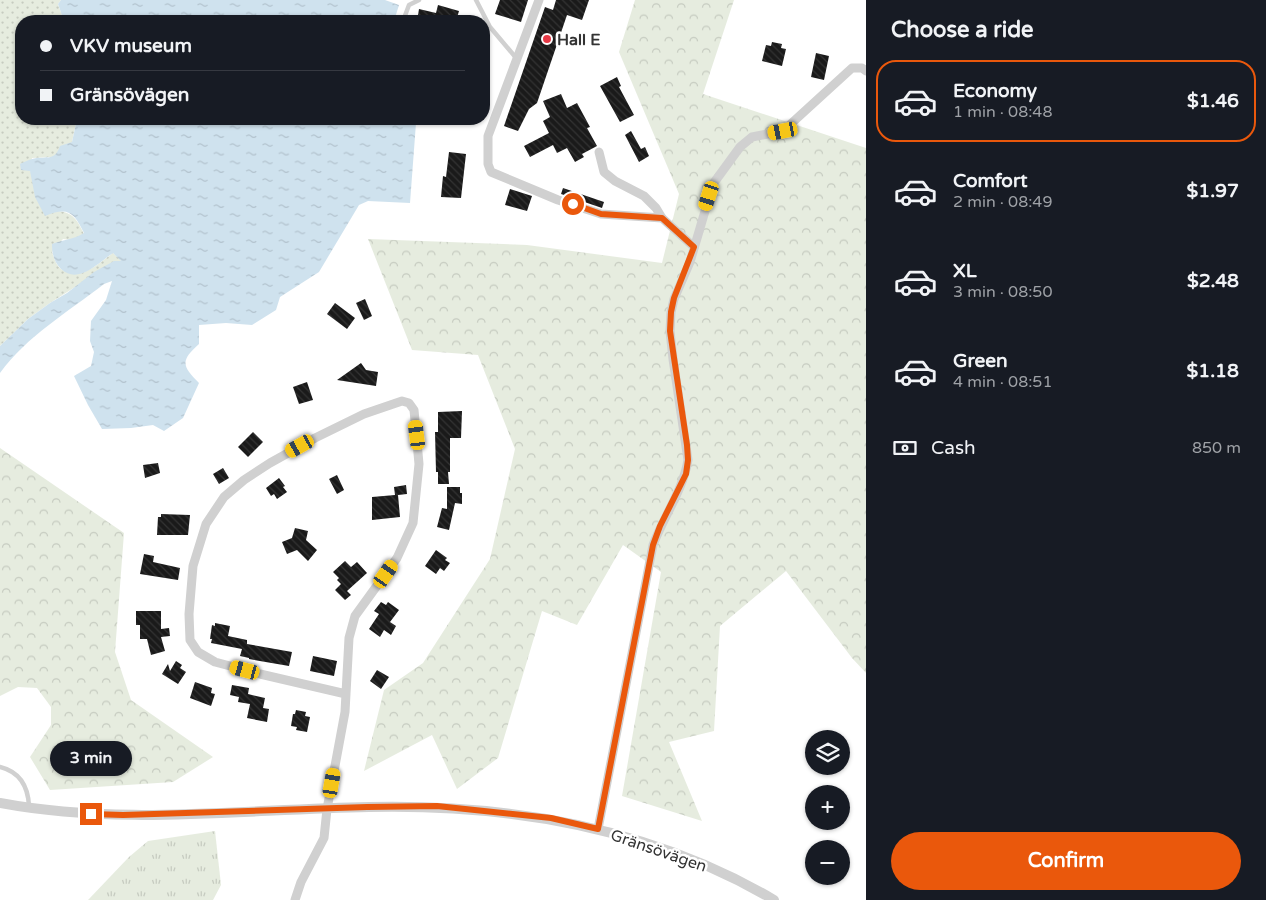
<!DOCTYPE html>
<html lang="en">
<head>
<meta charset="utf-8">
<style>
  :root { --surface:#171b24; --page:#242831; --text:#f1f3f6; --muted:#9ea1a6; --line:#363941; --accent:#ea580c }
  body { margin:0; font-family:"Varela Round",sans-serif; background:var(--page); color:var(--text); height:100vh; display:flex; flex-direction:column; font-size:19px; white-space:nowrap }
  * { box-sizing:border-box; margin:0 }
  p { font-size:16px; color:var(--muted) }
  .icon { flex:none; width:28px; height:28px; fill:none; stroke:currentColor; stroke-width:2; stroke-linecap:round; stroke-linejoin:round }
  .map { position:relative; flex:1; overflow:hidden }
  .details { display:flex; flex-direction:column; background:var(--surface); width:400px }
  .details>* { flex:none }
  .guide { position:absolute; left:15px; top:15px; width:475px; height:110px; border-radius:20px; box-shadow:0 1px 4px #0004; display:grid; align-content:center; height:110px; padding:0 25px; background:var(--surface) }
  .buttons { position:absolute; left:805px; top:730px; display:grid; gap:10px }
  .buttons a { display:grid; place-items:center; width:45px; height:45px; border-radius:50%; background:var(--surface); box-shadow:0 1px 4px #0004; font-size:25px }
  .end { position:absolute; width:22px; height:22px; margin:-11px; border:6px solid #ea580c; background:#fff; box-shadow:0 0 0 2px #fff }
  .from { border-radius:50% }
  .bubble { position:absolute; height:35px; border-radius:18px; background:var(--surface); box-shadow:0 1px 4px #0004; font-size:16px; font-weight:800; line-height:35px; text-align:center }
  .car { position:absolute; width:15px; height:30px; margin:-15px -8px; border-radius:6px; box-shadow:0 0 4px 1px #0007; background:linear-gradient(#f5c518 24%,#345 0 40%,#f5c518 0 76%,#345 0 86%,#f5c518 0) }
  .guide b { display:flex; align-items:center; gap:18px; height:48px; font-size:19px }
  .guide b+b { border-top:1px solid var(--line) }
  .guide i { width:12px; height:12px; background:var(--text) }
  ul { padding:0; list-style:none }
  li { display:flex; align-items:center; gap:15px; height:82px; margin:0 10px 8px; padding:0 15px; border:2px solid transparent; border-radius:20px }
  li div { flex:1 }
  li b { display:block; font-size:19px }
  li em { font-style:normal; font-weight:800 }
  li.current { border-color:var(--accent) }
  li>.icon { width:45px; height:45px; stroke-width:1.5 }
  h2 { padding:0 25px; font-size:22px; line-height:60px }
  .pay { display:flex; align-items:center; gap:12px; height:55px; padding:0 25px; font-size:19px }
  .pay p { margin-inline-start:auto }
  .action { display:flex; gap:10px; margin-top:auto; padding:10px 25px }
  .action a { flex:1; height:58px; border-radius:30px; background:var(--accent); color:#fff; font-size:20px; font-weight:800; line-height:58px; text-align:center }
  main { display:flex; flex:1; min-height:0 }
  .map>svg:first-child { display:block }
</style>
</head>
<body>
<main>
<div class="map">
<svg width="866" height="900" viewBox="0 0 866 900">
  <defs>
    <pattern id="grass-tufts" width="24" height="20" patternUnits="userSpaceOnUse" patternTransform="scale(1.25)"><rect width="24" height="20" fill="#e6ecdf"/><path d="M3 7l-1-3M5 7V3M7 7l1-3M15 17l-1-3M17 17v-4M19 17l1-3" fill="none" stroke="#c6cbc0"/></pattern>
    <pattern id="forest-crowns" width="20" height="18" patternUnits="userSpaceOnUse" patternTransform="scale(1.25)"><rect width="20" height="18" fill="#e6ecdf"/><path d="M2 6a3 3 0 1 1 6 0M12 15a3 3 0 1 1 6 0" fill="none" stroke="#c6cbc0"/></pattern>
    <pattern id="park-dots" width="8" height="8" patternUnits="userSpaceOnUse" patternTransform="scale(1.25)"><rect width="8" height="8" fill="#e6ecdf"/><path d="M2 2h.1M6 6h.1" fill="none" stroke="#c6cbc0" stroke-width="1.8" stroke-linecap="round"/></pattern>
    <pattern id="water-ripples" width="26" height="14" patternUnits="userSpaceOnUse" patternTransform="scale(1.25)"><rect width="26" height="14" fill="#cfe2ee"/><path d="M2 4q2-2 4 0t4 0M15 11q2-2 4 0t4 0" fill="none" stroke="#b2c2cd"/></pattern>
    <pattern id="building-back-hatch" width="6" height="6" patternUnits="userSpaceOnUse" patternTransform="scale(1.25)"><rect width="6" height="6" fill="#1a1a1a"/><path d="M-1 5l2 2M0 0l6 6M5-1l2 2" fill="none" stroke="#333"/></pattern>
  </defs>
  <rect width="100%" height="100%" fill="#fff"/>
  <polygon fill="url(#grass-tufts)" points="215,831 221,885 213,900 88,900 129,857 148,841"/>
  <g fill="url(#forest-crowns)">
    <polygon points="635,0 734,0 703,94 866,148 866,673 852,658 786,571 720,626 714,731 669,742 702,821 622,796 661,572 623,545 577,625 542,611 498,758 457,789 432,735 364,771 384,690 423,663 490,559 515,449 478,355 412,350 368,239 527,245 662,263 679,194 619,52"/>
    <polygon points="0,448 124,533 115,652 131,700 213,757 173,782 50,790 30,757 51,725 51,707 37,688 18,687 0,696"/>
  </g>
  <path fill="url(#park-dots)" d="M 0,0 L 61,0 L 58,4 L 64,21 L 21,21 L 21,119 L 77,119 L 72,142 L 53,157 L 32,158 L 30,171 L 58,211 C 73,212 78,221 84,234 L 71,240 L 63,239 L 52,252 C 56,264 58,271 72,273 C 88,275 100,262 113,253 L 121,260 L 120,262 L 116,261 L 50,303 L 28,319 L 0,346 Z"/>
  <g fill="url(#water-ripples)">
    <polygon points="61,0 385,0 399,5 394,21 64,21 58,4"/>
    <path d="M 77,119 L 413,119 L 416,123 L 410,203 L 368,201 L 359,205 L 319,272 L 280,297 L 276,310 L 252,325 L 226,323 L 199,325 L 199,344 C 180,361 182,366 199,383 L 183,418 L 164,431 L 153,425 L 131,428 L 102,429 L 88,405 L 74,376 L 91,366 L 94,352 L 90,341 L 91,321 L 106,300 L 112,281 L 104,284 C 68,312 27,336 0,373 L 0,346 L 28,319 L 50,303 L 67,293 L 94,272 L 114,261 L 121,261 L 113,253 C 98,263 78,285 61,269 C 54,262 52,254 52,244 C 64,239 73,240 84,233 C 74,213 69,206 45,216 L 35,197 L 30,171 L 21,170 L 20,164 C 24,162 28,160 32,159 C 45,155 54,163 60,146 L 72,142 Z"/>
  </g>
  <g fill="url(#building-back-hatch)">
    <polygon points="500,0 528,0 521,22 495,14"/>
    <polygon points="556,0 589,0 582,20 567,15 537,103 529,109 518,131 504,126 545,7 553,10"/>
    <polygon points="438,5 459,11 456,21 417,21 419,9 436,13"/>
    <polygon points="772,42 782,44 781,48 786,49 782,66 762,61 766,45 771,46"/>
    <polygon points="816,53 829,56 824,80 811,77"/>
    <polygon points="617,77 621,86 619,87 634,115 620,122 600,86"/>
    <polygon points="561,94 567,108 577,103 590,127 587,128 597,146 582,154 584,157 575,162 567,148 557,153 553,145 530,157 524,146 549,133 543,121 550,117 543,101"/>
    <polygon points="631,131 641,149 645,147 649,156 639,162 625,135"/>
    <polygon points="449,152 466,154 461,198 441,197 443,176 446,177"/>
    <polygon points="563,188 604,202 602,208 561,194"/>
    <polygon points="510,189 532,196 527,211 505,205"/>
    <polygon points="365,299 372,316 364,320 356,303"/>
    <polygon points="335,303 355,318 347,329 327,314"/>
    <polygon points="361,363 366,370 378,372 376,386 337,380"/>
    <polygon points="307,382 313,400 299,404 293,387"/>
    <polygon points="462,411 461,438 450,438 450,472 448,472 449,484 438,484 438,472 436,472 435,432 438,432 438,412"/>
    <polygon points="253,432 263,442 248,457 238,447"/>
    <polygon points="158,463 160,473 145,478 143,465"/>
    <polygon points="223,468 229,478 219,484 213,474"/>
    <polygon points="337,475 344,490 337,494 329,479"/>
    <polygon points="279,478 285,486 283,487 287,492 277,499 274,494 271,496 266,488"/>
    <polygon points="406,485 407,494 398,495 400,517 372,520 372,497 395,495 394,487"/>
    <polygon points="447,487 460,487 460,493 462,493 462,504 455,503 449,530 437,527 442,508 447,509"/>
    <polygon points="161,514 190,515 188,535 157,535 158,517 161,517"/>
    <polygon points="295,528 308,531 306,540 317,550 308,561 297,550 287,554 282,542 292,538"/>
    <polygon points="436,550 447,558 445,560 450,563 444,571 440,568 436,574 425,566"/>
    <polygon points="144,554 154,556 153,562 180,568 178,580 140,574"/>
    <polygon points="345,561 351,567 357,562 367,573 347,591 351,595 345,600 335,590 341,584 337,580 339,578 333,572"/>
    <polygon points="381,602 386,605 388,602 399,610 390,622 396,626 391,635 384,630 380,637 369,629 379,614 374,611"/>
    <polygon points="136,611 161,611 161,629 169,628 170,636 161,637 165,651 151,655 147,639 140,639 140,625 136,625"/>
    <polygon points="215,623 230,626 228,636 247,640 247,644 292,652 289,666 249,659 249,658 240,656 242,649 211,643 212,639 210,639 212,625 215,626"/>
    <polygon points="313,656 337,661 334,676 310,671"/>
    <polygon points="176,661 182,665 180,668 186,672 178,684 162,674 168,664 170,671"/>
    <polygon points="377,670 389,677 381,689 370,681"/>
    <polygon points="195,682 212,688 211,693 215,694 211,706 190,698"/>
    <polygon points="232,685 249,688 248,694 265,698 263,708 269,709 267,722 247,718 250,704 238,702 239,697 230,695"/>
    <polygon points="296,710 306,712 305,716 310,717 307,732 296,730 297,727 291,726 293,714 295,714"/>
  </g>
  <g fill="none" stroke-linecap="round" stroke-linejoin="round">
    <g stroke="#d0d0d0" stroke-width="4.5">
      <polyline points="476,0 490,27 517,59"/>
      <polyline points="403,21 409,5 419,0"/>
      <path d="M 0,767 C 20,772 28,786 29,806"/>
    </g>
    <g stroke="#d0d0d0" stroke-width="9">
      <polyline points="539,0 488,136 488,164 491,172 558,200 601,214 662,218 694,247"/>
      <polyline points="599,152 604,172 615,181 644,196 656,208 662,218"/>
      <path d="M 598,829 L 653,545 C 664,516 683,490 688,460 L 673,359 L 670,331 L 671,312 L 674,299 L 690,262 L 713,184 L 740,147 L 752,137 L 783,131 L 852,68 L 862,68 L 866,71"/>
      <polyline points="295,900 301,882 324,838 327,809 345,712 349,638 355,616 397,558 413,523 419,464 414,410 409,403 402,401 364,414 315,438 270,463 244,480 224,497 206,524 193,566 189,614 190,640 198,652 215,662 260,674 346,694"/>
    </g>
    <path stroke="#d0d0d0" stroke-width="10" d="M 0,803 C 122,826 246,809 369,807 C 510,804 651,827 774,900"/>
  </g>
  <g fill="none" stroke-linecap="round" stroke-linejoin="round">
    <polyline stroke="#ea580c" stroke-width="6" points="91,814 123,815 367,807 437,806 551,818 598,829 653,545 660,526 686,474 688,460 687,445 670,331 671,312 674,298 694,247 662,218 601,214 573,204"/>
  </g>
  <circle fill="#e63946" stroke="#fff" stroke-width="2" cx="547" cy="39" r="5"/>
  <g text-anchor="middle" stroke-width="5" stroke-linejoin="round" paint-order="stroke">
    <g font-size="16" font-weight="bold" fill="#333" stroke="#fff" text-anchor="start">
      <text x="557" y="45">Hall E</text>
    </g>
    <g font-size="16" fill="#333" stroke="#fff">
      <text transform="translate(659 850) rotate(19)" y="6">Gränsövägen</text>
    </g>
  </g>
</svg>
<div class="buttons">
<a><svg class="icon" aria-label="layers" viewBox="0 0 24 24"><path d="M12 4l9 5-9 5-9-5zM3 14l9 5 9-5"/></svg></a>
<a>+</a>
<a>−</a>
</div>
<i class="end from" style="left:573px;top:204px"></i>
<i class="end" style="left:91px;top:814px"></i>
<div class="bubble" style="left:50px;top:741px;width:82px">3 min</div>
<i class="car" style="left:783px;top:131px;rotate:259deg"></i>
<i class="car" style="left:709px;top:196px;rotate:198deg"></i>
<i class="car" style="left:417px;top:435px;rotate:353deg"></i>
<i class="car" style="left:300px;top:446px;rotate:241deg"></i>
<i class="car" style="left:386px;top:574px;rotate:35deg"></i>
<i class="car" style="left:245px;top:670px;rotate:285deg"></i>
<i class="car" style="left:332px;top:783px;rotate:10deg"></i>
<div class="guide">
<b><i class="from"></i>VKV museum</b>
<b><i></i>Gränsövägen</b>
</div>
</div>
<section class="details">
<h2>Choose a ride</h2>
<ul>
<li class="current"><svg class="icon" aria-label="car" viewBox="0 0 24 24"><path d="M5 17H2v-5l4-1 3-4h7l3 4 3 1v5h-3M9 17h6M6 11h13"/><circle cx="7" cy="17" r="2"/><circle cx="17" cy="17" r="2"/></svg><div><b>Economy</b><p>1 min · 08:48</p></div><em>$1.46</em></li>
<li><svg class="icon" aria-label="car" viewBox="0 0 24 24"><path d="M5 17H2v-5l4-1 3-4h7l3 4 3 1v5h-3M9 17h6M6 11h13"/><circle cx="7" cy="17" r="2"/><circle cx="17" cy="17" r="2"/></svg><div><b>Comfort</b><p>2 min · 08:49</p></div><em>$1.97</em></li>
<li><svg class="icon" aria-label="car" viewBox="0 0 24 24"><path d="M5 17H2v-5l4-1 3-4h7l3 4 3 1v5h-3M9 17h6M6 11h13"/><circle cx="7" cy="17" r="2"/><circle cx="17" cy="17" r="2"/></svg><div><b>XL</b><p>3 min · 08:50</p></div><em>$2.48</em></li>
<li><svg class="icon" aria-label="car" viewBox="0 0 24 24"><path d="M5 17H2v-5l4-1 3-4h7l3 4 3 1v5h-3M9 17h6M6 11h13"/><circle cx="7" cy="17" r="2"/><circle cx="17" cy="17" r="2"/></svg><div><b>Green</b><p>4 min · 08:51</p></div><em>$1.18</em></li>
</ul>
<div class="pay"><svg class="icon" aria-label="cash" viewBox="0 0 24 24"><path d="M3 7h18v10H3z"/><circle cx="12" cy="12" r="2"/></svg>Cash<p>850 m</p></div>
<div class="action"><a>Confirm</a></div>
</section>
</main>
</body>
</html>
